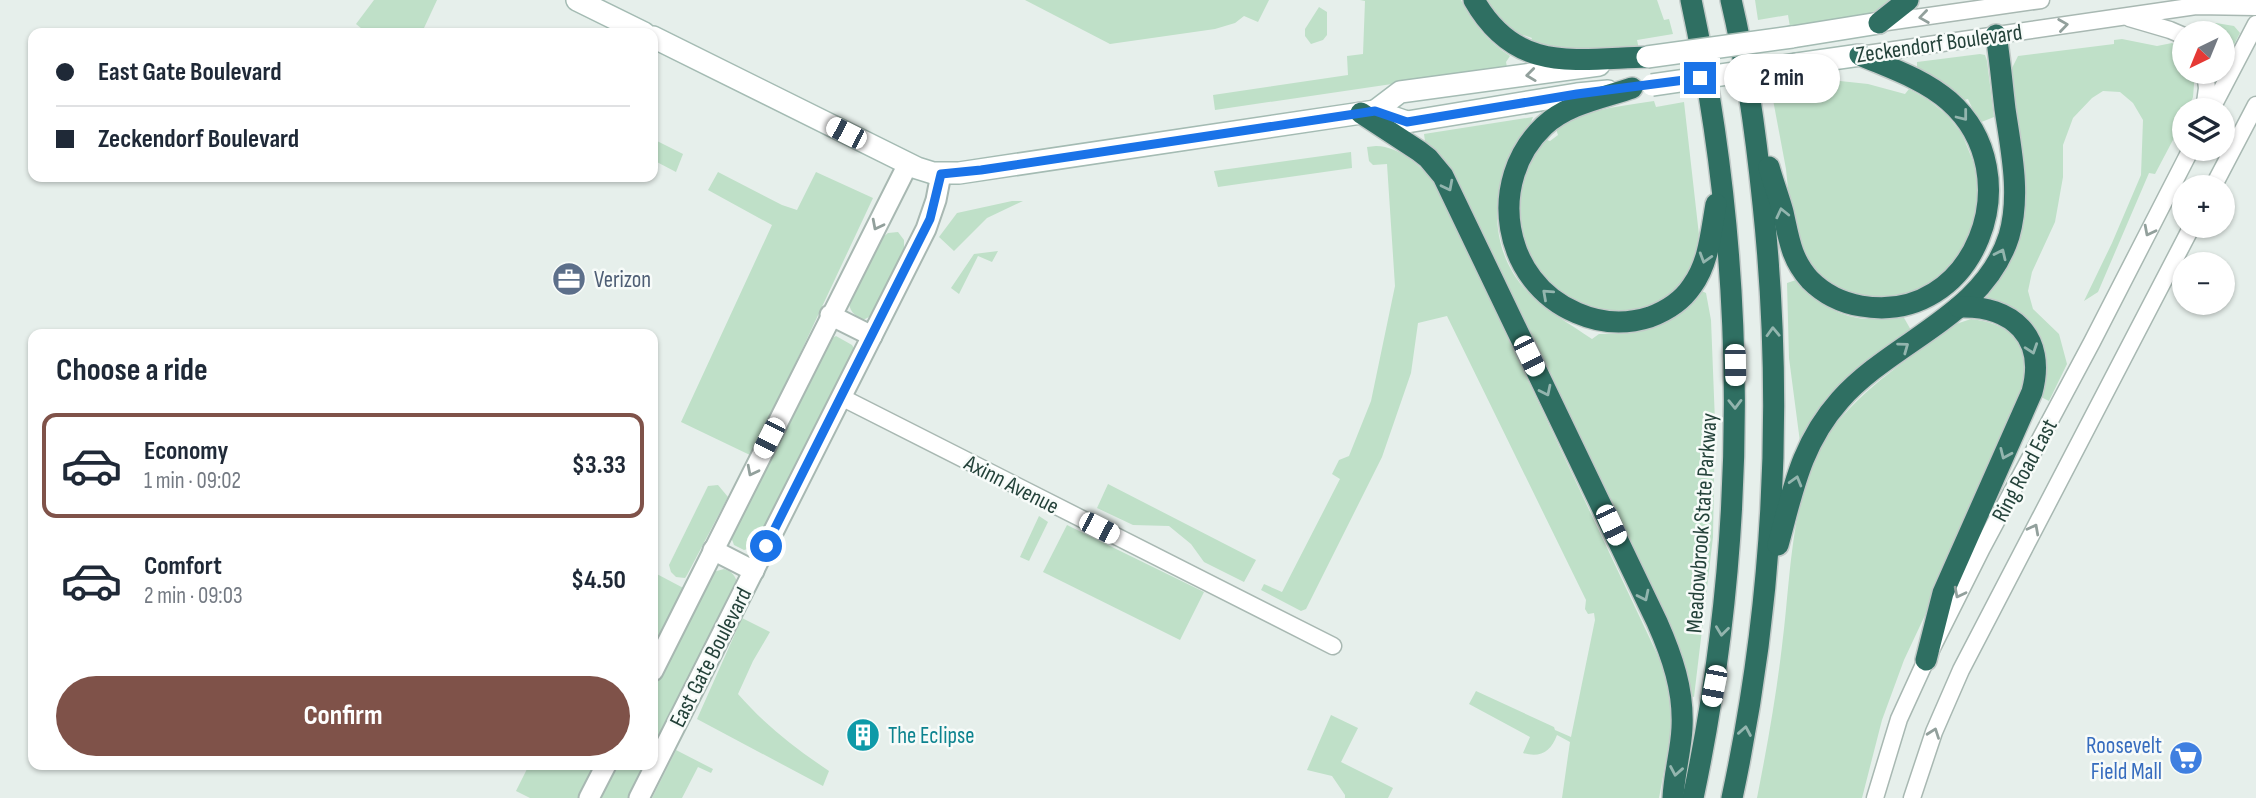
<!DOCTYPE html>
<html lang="en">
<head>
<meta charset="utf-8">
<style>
  :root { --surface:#fff; --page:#f6f6f7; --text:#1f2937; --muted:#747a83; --line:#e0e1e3; --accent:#7f5249 }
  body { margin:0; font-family:"Sofia Sans Condensed",sans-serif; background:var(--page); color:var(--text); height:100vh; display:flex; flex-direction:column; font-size:26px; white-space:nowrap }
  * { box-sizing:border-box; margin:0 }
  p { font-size:23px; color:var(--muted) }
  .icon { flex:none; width:38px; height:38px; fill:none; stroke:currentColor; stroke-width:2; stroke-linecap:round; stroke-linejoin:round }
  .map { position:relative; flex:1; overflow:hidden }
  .drawer { position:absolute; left:28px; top:329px; width:630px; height:441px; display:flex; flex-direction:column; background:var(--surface); border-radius:14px; box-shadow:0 2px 5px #0004 }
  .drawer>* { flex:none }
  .guide { position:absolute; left:28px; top:28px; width:630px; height:154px; border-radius:14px; box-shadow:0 2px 5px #0004; display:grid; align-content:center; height:154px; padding:0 28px; background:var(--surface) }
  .needle { width:46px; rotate:223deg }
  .controls { position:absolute; left:2172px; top:21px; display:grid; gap:14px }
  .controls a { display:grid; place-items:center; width:63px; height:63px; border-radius:50%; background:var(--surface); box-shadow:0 2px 5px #0004; font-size:35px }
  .end { position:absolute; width:32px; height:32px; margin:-16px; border:9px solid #1a73e8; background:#fff; box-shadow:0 0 0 4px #fff }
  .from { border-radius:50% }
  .bubble { position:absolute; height:49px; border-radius:24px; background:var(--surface); box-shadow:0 2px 5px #0004; font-size:23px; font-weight:700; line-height:49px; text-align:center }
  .car { position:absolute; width:21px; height:42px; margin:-21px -10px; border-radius:9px; box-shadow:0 0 5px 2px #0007; background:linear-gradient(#fff 24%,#345 0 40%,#fff 0 76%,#345 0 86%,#fff 0) }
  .guide b { display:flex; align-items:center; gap:24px; height:66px; font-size:26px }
  .guide b+b { border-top:2px solid var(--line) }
  .guide i { width:18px; height:18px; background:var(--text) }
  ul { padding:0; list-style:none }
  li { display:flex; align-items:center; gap:21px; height:105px; margin:0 14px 10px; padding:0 14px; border:4px solid transparent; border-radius:14px }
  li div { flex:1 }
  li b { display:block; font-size:26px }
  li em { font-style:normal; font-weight:700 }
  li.current { border-color:var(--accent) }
  li>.icon { width:63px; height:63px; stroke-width:1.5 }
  h2 { padding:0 28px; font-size:32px; line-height:84px }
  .action { display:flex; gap:14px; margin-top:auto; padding:14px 28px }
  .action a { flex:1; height:80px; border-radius:42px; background:var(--accent); color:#fff; font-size:28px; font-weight:700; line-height:80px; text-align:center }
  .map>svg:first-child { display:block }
</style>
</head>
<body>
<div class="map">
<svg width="2256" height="798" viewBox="0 0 2256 798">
  <rect width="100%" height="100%" fill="#e6efeb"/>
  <g fill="#bfe0c8">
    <polygon points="374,0 437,0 424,28 410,33 367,33 356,24"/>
    <polygon points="1025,0 1269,0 1258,22 1244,16 1235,23 1215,29 1110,44"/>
    <path d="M 1360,0 L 1461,0 C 1473,24 1488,42 1510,56 L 1506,62 L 1507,67 L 1215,110 L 1213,95 L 1348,75 L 1347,56 L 1363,54 L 1365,1 Z"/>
    <polygon points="1482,0 1657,0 1664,20 1669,19 1673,34 1637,40 1639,49 1591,57 1530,42 1532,38 1523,35 1520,40"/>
    <path d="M 1755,0 L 1896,0 C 1865,21 1827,22 1790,27 L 1788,15 L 1758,20 Z"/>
    <polygon points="1319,7 1327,12 1327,35 1323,40 1311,44 1305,36 1305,29"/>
    <polygon points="2216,23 2234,26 2240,33 2223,66 2222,33 2190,33 2185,28 2187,26"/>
    <path d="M 2122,39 L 2157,46 L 2172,43 L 2184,50 L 2184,72 L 2195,72 L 2193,97 L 2188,110 L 2184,110 L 2184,119 L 2155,174 L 2149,173 L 2098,292 L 2084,301 L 2112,243 L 2141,175 L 2143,120 L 2133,103 L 2120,92 L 2103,91 L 2092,98 L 2073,118 L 2063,145 L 2063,177 L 2055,222 L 2032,272 L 2028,291 L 2033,309 L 2059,334 L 2067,364 L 2049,401 L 2039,396 L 2044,361 L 1984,301 C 1995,284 2008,269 2015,250 C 2036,195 2019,138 2011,83 L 2011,70 L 2018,56 L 2114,44 L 2114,40 Z"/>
    <polygon points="1980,54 1985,55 1987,61 1994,117 1979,123 1968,99 1960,101 1914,72 1917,68 1917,62"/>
    <polygon points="1840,81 1868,84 1905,94 1909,89 1927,99 1947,115 1962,134 1975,166 1978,202 1971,234 1954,265 1933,284 1905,297 1879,302 1828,287 1805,264 1793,239 1786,169 1771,89"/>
    <path d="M 1654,101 L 1656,107 L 1684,102 L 1699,235 L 1693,268 L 1674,294 L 1650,310 L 1599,314 L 1547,287 L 1526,256 L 1515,197 L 1525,170 L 1544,139 L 1550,141 L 1558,135 L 1556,129 C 1589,108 1617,107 1654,101 Z"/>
    <path d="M 1533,117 L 1530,125 L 1534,127 C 1522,142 1508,158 1502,178 C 1491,217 1498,260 1526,290 C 1545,310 1570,324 1592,339 L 1599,334 L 1634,333 L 1662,324 L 1684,311 L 1700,290 L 1706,293 L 1711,320 L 1715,422 L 1713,537 L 1694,697 L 1685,695 L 1419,146 L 1425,141 L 1424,134 Z"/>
    <polygon points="653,139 683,154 676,172 653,160"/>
    <path d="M 1376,146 C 1401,147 1417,164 1434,181 L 1659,658 L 1671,688 L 1674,718 L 1659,798 L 1562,798 L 1570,742 L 1557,735 C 1551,752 1540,758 1523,753 L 1530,737 L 1469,704 L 1476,691 L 1554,727 L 1555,730 L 1571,737 L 1595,620 L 1594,613 L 1588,614 L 1585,609 L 1586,600 L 1447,316 L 1418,323 L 1411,373 L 1382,457 L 1306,609 L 1301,611 L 1261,590 L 1264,584 L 1282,592 L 1340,479 L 1332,474 L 1339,460 L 1349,456 L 1371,401 L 1395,286 L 1387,164 L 1373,165 L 1369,161 L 1367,147 Z"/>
    <polygon points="1351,152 1352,168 1218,187 1214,171"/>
    <polygon points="718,172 782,205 797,210 816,172 873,198 752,456 681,422 772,225 708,190"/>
    <polygon points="1012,201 1023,201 987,218 954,251 939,237 957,213"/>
    <path d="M 898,232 L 904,240 L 904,249 L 871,316 L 863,320 C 853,314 849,311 849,300 L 878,241 L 888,233 Z"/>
    <polygon points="998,251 992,262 978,256 959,294 951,288 974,254"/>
    <path d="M 1796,280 C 1812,298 1833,314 1858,318 C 1871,321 1889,317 1903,316 L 1912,332 L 1800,442 L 1789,358 L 1787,283 Z"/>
    <path d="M 1971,319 C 2008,324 2026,338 2028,376 L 1942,579 L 1904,660 L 1882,720 L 1862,798 L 1757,798 C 1767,747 1776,697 1782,646 C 1791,580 1790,484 1831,430 C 1864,387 1912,356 1956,324 Z"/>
    <polygon points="836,336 852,345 855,350 755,547 744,550 734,545 731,537 733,531 829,340"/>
    <polygon points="1108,484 1256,560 1244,582 1204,562 1191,544 1169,526 1133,525 1097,508"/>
    <polygon points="718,485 728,497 687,575 685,578 676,577 671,572 669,565 708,486"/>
    <polygon points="1039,516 1048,522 1029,561 1020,557"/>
    <polygon points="1067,525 1204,592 1180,640 1043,572"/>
    <path d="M 724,569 C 732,571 735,576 738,584 L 653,752 L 653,691 L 713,572 Z"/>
    <polygon points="653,572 689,591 653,665"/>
    <path d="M 742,618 L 770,632 L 753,661 L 738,694 C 765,725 795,748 829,771 L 823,786 L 697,719 Z"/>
    <polygon points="1331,715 1358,728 1341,762 1393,788 1388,798 1345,798 1345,795 1332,776 1307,770"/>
    <polygon points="676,750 713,769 711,773 698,767 682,798 652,798"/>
    <polygon points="529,765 603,765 587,798 530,798 516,791"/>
    <polygon points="616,765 646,765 629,798 599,798"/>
  </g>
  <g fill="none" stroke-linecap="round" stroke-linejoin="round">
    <g stroke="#a8b8b2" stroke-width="19">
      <g id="minor">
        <polyline points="2129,18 2170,30 2184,36"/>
        <polyline points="1880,23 2041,0"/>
        <polyline points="1860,55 2196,6 2256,7"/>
        <polyline points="2204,110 2207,88 2205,72"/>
        <polyline points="2211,110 2256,24"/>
        <polyline points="2213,187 2256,105"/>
        <polyline points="841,397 1333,646"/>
        <polyline points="1875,798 1899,719 1926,660 1982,548 2092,342 2191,149"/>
        <polyline points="1912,798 1934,732 1961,670 2192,226"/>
      </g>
    </g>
    <g stroke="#a8b8b2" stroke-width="23">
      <g id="tertiary">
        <polyline points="830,315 872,336"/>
        <polyline points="713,550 754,571"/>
        <polyline points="653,671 908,164"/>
        <polyline points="589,798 606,765"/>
        <polyline points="639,798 926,229 936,200 941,174"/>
      </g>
    </g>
    <g stroke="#a4bbb3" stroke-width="24">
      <g id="secondary">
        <polyline points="577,0 644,33"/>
        <polyline points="653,37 917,168 933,173 959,173 1375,111 1407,122 1577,94 1608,91"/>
        <polyline points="1792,37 1879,23"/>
        <polyline points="1797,64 1860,55"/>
        <polyline points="1375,111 1400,92 1599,65"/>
      </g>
    </g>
    <g stroke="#c2cac8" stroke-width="24">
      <g id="motorway">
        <path d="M 1474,0 C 1516,74 1575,59 1647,57"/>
        <path d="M 1691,0 C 1748,264 1749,534 1693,798"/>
        <path d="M 1731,0 C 1747,67 1756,135 1763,204 C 1784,403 1774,602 1732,798"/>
        <polyline points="1879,23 1908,0"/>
        <path d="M 1632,88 C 1603,98 1567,104 1544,126 C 1486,181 1502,282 1577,313 C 1600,323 1625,325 1650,317 C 1666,311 1682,301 1692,286 C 1709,263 1711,232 1716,204"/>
        <path d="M 1361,113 L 1419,151 L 1428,158 L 1443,176 L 1657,622 C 1672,656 1684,690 1682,728 C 1681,751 1674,774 1673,798"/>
        <path d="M 1769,167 C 1773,182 1779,197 1783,212 C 1789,239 1791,259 1810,280 C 1824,294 1843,303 1861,306 C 1975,326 2032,174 1949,101 C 1924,79 1890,68 1860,55"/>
        <path d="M 1778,545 C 1793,490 1801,444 1840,400 C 1892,341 1984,316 2009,236 C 2021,195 2011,150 2005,109 C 2002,84 2000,59 1996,35"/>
        <path d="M 1926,660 L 1943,593 L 2032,392 C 2047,337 2012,305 1959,307"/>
      </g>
    </g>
    <use href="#minor" stroke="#fff" stroke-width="16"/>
    <use href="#tertiary" stroke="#fff" stroke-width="19"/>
    <use href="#secondary" stroke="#fff" stroke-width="21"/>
    <use href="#motorway" stroke="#2f6f62" stroke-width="21"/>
    <g stroke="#a4bbb3" stroke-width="24" stroke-linecap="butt">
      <g id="secondary-bridge">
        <polyline points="1647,57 1792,37"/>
        <polyline points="1652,85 1797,64"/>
      </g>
    </g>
    <use href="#secondary-bridge" stroke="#fff" stroke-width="21"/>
  </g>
  <defs><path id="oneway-chevron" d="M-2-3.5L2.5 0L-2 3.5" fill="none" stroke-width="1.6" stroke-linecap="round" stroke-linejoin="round" transform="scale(1.75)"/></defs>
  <g stroke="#92a09c">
    <use href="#oneway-chevron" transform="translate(1924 17) rotate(172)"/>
    <use href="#oneway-chevron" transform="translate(2063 25) rotate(-8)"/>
    <use href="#oneway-chevron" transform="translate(1531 75) rotate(173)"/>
    <use href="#oneway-chevron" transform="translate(877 225) rotate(117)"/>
    <use href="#oneway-chevron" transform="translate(2149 231) rotate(117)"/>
    <use href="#oneway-chevron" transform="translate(752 471) rotate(117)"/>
    <use href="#oneway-chevron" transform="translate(2034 529) rotate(-62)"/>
    <use href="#oneway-chevron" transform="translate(1959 593) rotate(117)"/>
    <use href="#oneway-chevron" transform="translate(1934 733) rotate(-70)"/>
  </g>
  <g stroke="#93b5ae">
    <use href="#oneway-chevron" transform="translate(1963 116) rotate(52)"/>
    <use href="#oneway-chevron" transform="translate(1448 186) rotate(63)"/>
    <use href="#oneway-chevron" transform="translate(1782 213) rotate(-103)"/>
    <use href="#oneway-chevron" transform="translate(2001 254) rotate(-65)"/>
    <use href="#oneway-chevron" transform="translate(1705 258) rotate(107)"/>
    <use href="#oneway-chevron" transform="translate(1547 294) rotate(-138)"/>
    <use href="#oneway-chevron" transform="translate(1773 332) rotate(-92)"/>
    <use href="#oneway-chevron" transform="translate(1904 347) rotate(-36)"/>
    <use href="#oneway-chevron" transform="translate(2032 349) rotate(71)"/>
    <use href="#oneway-chevron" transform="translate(1546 391) rotate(64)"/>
    <use href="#oneway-chevron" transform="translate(1735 404) rotate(89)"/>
    <use href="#oneway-chevron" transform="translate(2005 454) rotate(114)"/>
    <use href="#oneway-chevron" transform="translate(1796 481) rotate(-74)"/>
    <use href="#oneway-chevron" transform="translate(1644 596) rotate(64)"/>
    <use href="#oneway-chevron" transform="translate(1722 631) rotate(97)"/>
    <use href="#oneway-chevron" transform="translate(1745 731) rotate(-80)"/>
    <use href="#oneway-chevron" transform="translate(1676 771) rotate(100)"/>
  </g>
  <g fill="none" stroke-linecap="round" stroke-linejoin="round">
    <polyline stroke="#1a73e8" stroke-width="9" points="766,546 930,219 941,174 981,170 1375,111 1407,122 1577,94 1700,78"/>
  </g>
  <defs>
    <g id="office-disc" transform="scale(1.75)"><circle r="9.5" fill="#5c6f8a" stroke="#f7fbf9"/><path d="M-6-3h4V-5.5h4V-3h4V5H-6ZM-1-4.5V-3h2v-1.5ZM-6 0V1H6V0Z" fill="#fff"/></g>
    <g id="building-disc" transform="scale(1.75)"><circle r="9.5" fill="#0f9aa8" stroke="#f7fbf9"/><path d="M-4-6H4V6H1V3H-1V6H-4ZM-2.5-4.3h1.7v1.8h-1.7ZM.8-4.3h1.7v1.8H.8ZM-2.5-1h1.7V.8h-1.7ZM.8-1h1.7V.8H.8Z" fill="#fff"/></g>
    <g id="supermarket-disc" transform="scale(1.75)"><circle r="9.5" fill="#3f7fe0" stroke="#f7fbf9"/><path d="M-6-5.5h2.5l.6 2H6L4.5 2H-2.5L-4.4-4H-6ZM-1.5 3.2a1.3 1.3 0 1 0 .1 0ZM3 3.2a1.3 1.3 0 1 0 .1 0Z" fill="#fff"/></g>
  </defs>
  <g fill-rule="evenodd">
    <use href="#office-disc" x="569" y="279"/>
    <use href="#building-disc" x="863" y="735"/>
    <use href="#supermarket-disc" x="2186" y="758"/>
  </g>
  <g text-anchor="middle" stroke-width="5" stroke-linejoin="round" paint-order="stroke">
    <g font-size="23" fill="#24423a" stroke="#f7fbf9">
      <text transform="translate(1939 43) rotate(-8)" y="8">Zeckendorf Boulevard</text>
      <text transform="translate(2024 470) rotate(-62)" y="8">Ring Road East</text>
      <text transform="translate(1012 484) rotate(27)" y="8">Axinn Avenue</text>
      <text transform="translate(1701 523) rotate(-86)" y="8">Meadowbrook State Parkway</text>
      <text transform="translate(710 657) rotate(-63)" y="8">East Gate Boulevard</text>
    </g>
    <g font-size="23" fill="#4e5e75" stroke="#f7fbf9" text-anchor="start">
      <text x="594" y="287">Verizon</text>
    </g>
    <g font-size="23" fill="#0d838f" stroke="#f7fbf9" text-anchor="start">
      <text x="888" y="743">The Eclipse</text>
    </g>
    <g font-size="23" fill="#366cbe" stroke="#f7fbf9" text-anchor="end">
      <text x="2162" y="753">Roosevelt<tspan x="2162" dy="26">Field Mall</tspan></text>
    </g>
  </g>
</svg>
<div class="controls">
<a><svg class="needle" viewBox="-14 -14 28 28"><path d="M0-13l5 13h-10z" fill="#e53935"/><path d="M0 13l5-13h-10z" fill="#747a83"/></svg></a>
<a><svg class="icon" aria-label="layers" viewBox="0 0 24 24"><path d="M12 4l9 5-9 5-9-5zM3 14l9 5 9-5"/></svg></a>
<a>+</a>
<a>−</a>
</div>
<i class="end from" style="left:766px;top:546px"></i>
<i class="end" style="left:1700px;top:78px"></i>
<div class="bubble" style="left:1724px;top:54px;width:116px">2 min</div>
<i class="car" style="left:846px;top:133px;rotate:297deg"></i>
<i class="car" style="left:1529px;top:356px;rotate:154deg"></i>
<i class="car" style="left:1735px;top:365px;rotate:179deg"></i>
<i class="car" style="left:769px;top:438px;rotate:207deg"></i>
<i class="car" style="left:1611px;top:525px;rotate:155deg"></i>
<i class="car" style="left:1099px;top:528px;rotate:117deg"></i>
<i class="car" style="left:1714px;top:686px;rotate:191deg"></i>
<div class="guide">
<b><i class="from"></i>East Gate Boulevard</b>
<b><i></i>Zeckendorf Boulevard</b>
</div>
<section class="drawer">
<h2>Choose a ride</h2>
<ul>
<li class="current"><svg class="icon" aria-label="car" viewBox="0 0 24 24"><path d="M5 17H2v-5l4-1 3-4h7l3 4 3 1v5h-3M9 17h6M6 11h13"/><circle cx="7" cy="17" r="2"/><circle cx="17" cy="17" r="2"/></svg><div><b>Economy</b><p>1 min · 09:02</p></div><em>$3.33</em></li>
<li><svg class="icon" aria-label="car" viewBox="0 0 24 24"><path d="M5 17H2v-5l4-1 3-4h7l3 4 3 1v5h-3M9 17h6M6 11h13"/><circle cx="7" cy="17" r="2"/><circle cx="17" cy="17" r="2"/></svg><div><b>Comfort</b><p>2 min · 09:03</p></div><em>$4.50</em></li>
</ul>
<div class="action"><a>Confirm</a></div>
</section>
</div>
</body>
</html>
